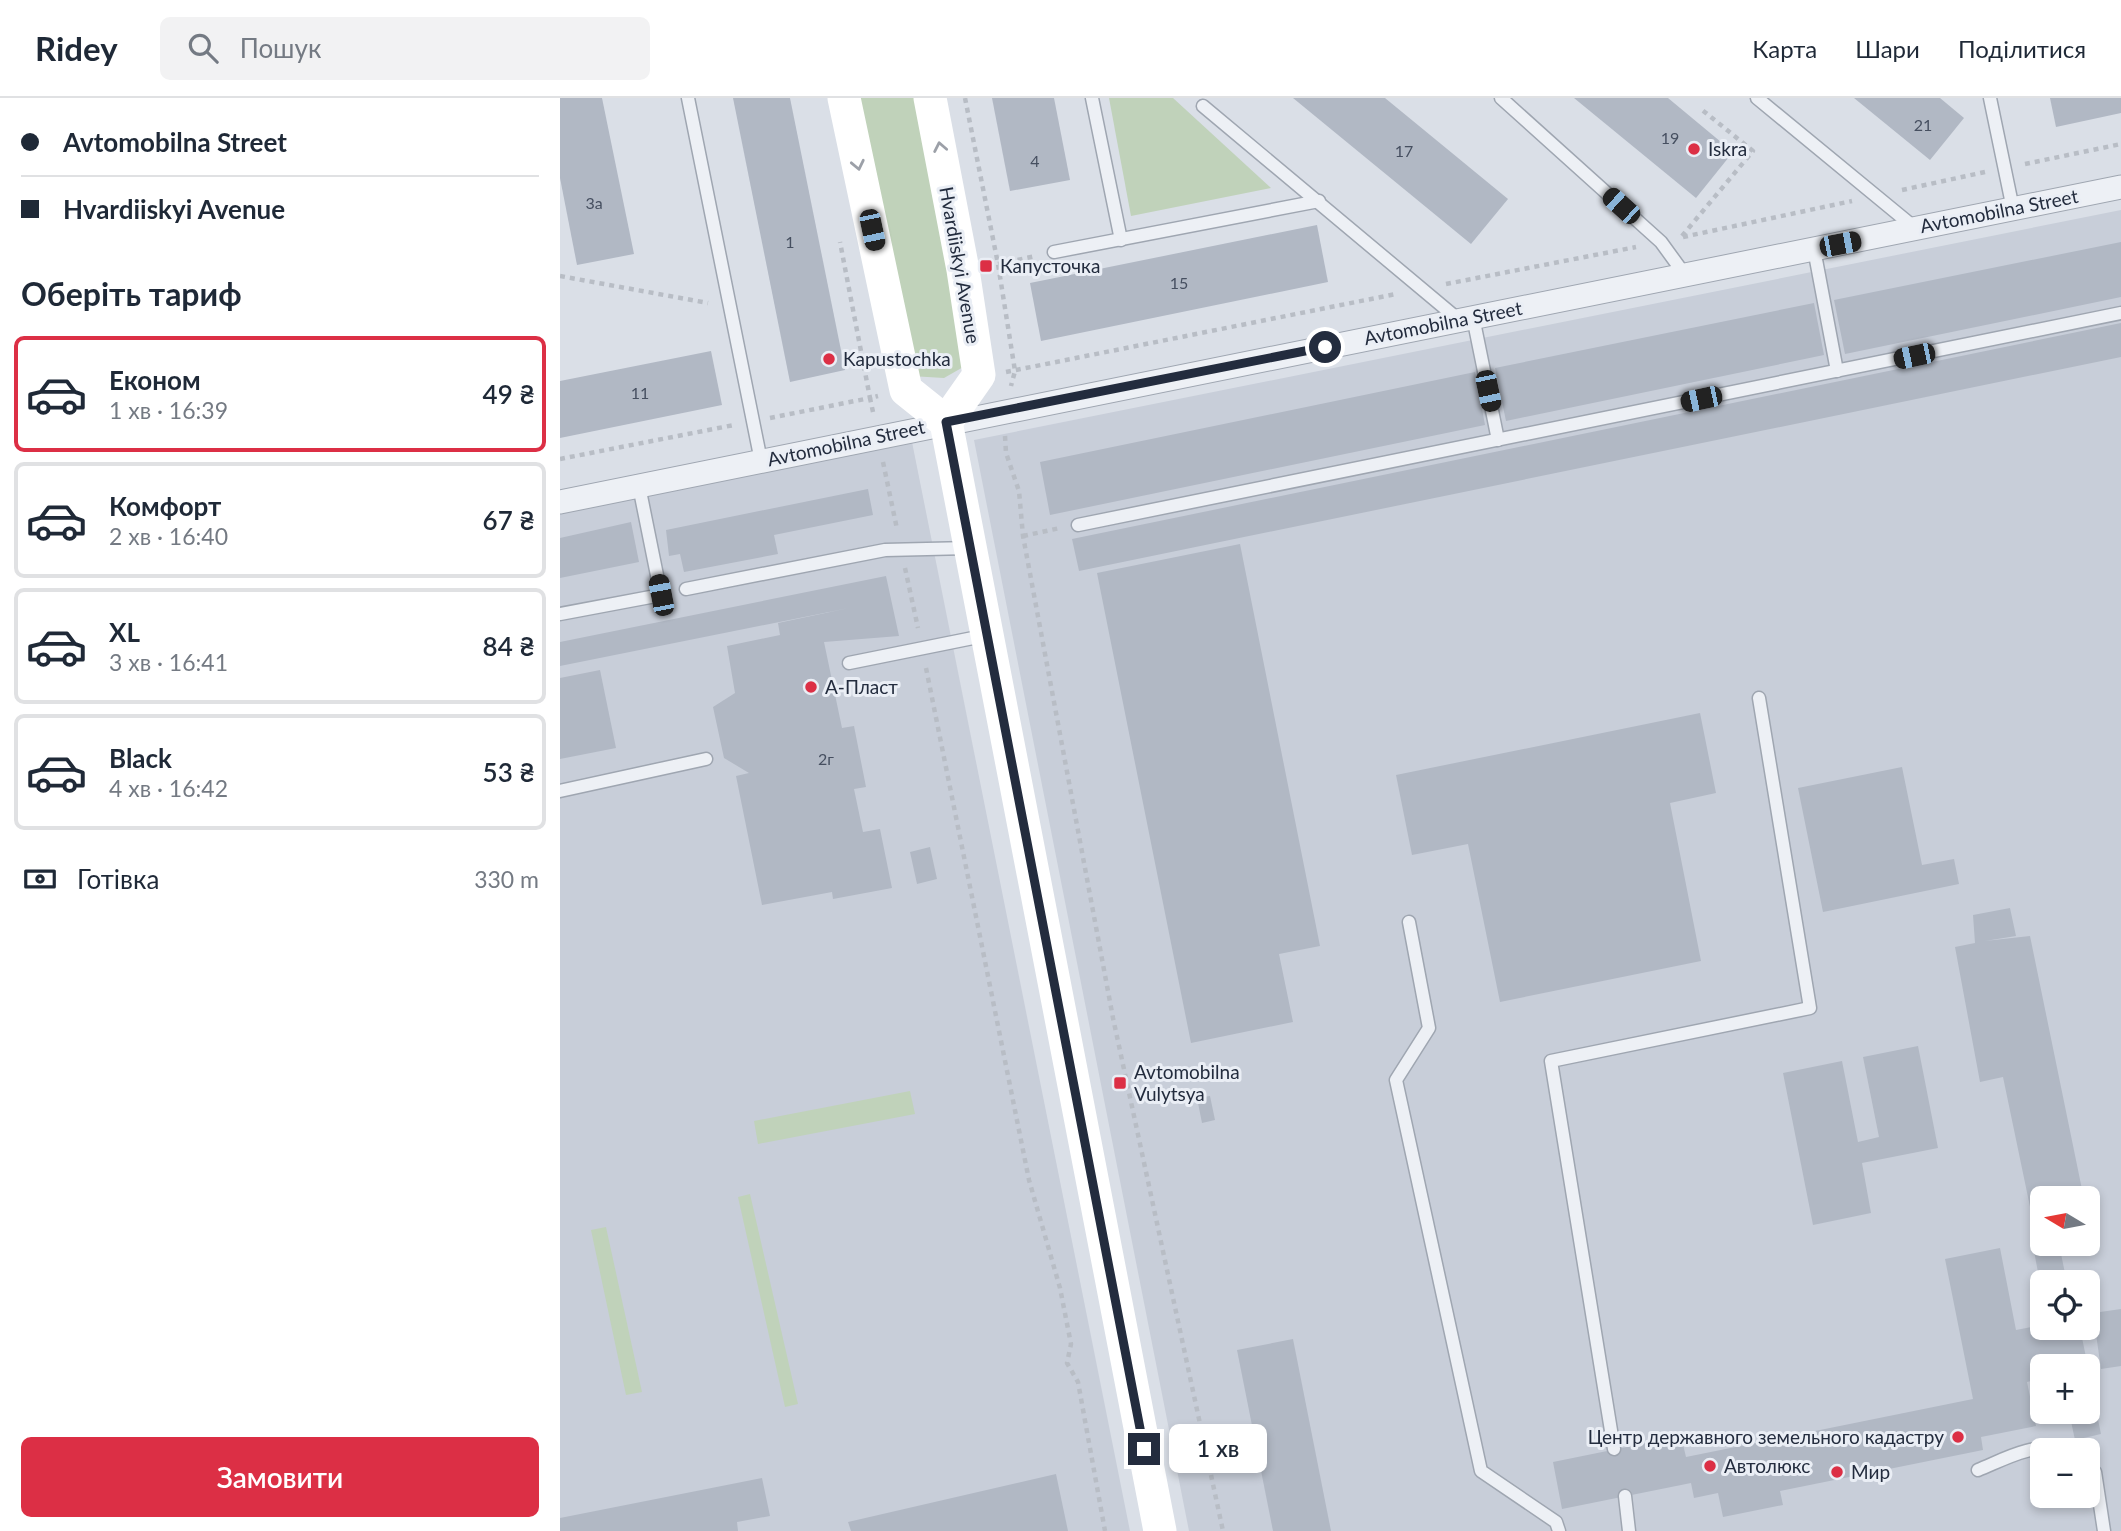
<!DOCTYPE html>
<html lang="uk">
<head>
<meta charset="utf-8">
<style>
  :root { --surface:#fff; --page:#f2f2f3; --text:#1f2937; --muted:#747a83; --line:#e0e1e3; --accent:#dc2f45 }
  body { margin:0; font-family:Lato,sans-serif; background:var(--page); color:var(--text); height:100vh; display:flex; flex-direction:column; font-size:26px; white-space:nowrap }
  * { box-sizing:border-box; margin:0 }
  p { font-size:23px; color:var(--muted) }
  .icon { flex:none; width:38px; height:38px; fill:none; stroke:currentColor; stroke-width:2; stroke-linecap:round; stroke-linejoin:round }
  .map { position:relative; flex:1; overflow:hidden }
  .sheet { display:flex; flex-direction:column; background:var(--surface); width:560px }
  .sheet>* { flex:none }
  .top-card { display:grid; align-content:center; height:154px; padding:0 21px; background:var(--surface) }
  .needle { width:46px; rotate:280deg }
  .fabs { position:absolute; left:1470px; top:1088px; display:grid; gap:14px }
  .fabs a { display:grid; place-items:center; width:70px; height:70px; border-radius:10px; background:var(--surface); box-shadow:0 4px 10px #0003; font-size:35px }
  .end { position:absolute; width:32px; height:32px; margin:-16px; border:9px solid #232c3e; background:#fff; box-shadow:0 0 0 4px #fff }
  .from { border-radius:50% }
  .bubble { position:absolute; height:49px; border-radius:10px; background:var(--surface); box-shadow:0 4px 10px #0003; font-size:23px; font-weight:600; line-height:49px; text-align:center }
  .car { position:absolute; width:21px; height:42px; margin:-21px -10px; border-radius:9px; box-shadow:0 0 5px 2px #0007; background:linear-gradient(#222 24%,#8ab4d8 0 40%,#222 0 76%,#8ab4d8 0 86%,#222 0) }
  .top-card b { display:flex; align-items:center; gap:24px; height:66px; font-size:26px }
  .top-card b+b { border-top:2px solid var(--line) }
  .top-card i { width:18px; height:18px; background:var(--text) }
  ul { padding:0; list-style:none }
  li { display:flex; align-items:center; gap:21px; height:116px; margin:0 14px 10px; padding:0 7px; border:4px solid var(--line); border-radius:10px }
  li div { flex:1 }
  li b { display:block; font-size:26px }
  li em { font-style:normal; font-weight:600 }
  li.selected { border-color:var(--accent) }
  li>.icon { width:63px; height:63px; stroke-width:1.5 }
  h2 { padding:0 21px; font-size:32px; line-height:84px }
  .pay { display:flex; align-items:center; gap:18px; height:77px; padding:0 21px; font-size:26px }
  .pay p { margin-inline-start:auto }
  .button { display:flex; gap:14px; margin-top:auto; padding:14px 21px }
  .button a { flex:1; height:80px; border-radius:10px; background:var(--accent); color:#fff; font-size:28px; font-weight:600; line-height:80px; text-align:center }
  header { display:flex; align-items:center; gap:42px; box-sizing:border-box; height:98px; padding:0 35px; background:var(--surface); border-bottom:2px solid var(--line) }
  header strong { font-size:33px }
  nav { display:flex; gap:38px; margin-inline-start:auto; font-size:24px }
  .search { width:490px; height:63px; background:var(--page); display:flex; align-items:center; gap:18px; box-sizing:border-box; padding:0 24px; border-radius:10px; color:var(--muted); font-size:26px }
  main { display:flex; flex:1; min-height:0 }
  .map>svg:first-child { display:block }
</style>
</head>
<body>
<header>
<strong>Ridey</strong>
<div class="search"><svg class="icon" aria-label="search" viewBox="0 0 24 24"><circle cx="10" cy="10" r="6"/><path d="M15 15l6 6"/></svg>Пошук</div>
<nav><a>Карта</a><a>Шари</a><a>Поділитися</a></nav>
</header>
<main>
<section class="sheet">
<div class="top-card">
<b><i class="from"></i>Avtomobilna Street</b>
<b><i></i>Hvardiiskyi Avenue</b>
</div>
<h2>Оберіть тариф</h2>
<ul>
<li class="selected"><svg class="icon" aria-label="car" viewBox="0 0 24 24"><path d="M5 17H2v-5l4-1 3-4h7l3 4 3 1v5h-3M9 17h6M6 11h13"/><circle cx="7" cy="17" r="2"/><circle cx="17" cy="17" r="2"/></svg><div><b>Економ</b><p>1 хв · 16:39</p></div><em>49 ₴</em></li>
<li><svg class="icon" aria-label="car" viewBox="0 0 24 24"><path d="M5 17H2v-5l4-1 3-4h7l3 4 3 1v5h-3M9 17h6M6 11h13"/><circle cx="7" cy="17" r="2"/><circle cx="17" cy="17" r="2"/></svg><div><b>Комфорт</b><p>2 хв · 16:40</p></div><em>67 ₴</em></li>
<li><svg class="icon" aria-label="car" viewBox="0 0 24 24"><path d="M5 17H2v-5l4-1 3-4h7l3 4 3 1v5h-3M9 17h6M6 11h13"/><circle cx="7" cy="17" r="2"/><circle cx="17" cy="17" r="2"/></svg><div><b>XL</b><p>3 хв · 16:41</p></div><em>84 ₴</em></li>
<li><svg class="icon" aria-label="car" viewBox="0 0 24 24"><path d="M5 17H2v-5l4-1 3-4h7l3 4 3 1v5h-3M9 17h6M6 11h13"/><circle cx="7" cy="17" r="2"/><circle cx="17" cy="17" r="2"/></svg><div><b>Black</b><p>4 хв · 16:42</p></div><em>53 ₴</em></li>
</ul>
<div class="pay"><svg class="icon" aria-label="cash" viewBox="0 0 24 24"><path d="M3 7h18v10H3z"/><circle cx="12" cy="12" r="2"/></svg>Готівка<p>330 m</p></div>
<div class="button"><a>Замовити</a></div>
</section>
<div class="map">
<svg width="1561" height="1433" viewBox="0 0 1561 1433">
  <rect width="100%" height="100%" fill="#dadfe7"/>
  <g fill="#c8ced9" fill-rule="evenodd">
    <path d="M 1561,112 L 1561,1433 L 629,1433 L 414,342 ZM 1482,1101 L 1528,1101 L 1528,1146 L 1482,1146 ZM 1482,1185 L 1528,1185 L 1528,1230 L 1482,1230 ZM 1482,1269 L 1528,1269 L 1528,1314 L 1482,1314 ZM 1482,1353 L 1528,1353 L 1528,1398 L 1482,1398 Z"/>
    <polygon points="352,344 570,1433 0,1433 0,416"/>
  </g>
  <g fill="#c0d2ba">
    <polygon points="299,0 355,0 405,268 384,280 351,278"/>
    <polygon points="549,0 613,0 711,90 571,118"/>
    <polygon points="350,993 355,1016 198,1046 194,1023"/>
    <polygon points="190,1096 238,1306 225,1309 178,1099"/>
    <polygon points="46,1129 82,1294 66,1297 31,1132"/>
  </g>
  <g fill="#b1b8c4">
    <polygon points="0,0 42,0 74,156 17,167 0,80"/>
    <polygon points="173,0 230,0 285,272 230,284"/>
    <polygon points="432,0 494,0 510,82 450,93"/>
    <polygon points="733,0 825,0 948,101 911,146"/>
    <polygon points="1014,0 1108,0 1173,54 1136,100"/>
    <polygon points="1294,0 1380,0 1404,20 1370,62"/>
    <polygon points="1490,0 1561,0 1561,15 1496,29"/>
    <polygon points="757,127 768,184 481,243 470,185"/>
    <polygon points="1561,144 1561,199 1285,256 1274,202"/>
    <polygon points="1254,205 1264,257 946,323 935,270"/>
    <polygon points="1561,225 1561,259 519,473 512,441"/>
    <polygon points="151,253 162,307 0,340 0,283"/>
    <polygon points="915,274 925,327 490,417 480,364"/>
    <polygon points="308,391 313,417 214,437 218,456 124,474 120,456 109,458 106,432"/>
    <polygon points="71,424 79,464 0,480 0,440"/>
    <polygon points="680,446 760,848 719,856 733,924 631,945 537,475"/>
    <polygon points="326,478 339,538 264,544 282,630 294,628 306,689 294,691 303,734 320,731 332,790 273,801 272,794 202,807 176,678 189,675 164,660 153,609 175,595 167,548 220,537 218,525 289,510 0,568 0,544"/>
    <polygon points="40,572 56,650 0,661 0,580"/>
    <polygon points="1140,615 1156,695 1110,705 1141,863 940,904 908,746 852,757 836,677"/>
    <polygon points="1342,669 1362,767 1394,761 1399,786 1263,814 1238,690"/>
    <polygon points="370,749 377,781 357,786 350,754"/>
    <polygon points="1450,810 1456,838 1425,843 1470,838 1524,1101 1482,1101 1482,1146 1499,1146 1507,1185 1480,1185 1474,1153 1479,1152 1443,979 1420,984 1395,849 1415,845 1413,817"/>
    <polygon points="1358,948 1378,1050 1302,1065 1311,1115 1253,1127 1223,975 1282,963 1298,1044 1319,1039 1303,959"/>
    <polygon points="650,998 655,1022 642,1025 637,1000"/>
    <polygon points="1440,1150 1456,1232 1482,1227 1482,1230 1493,1230 1493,1235 1520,1230 1528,1269 1482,1269 1482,1280 1467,1284 1476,1328 1421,1339 1423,1352 1220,1393 1223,1407 1163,1419 1158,1395 1134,1400 1131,1385 1002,1411 993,1364 1121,1338 1126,1359 1413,1301 1385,1161"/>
    <polygon points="1561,1211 1561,1268 1541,1271 1533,1215"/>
    <polygon points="733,1241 771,1433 713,1433 677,1252"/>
    <polygon points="1528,1273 1541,1336 1515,1342 1509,1314 1528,1314"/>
    <polygon points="496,1376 508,1433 291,1433 288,1424"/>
    <polygon points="202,1380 210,1418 177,1424 178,1433 0,1433 0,1420"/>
  </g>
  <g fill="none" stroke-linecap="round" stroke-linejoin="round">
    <g stroke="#9fa6b1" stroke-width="15">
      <g id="service">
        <polyline points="128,0 201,363"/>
        <polyline points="532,0 561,142"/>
        <polyline points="941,0 1101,144 1125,177"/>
        <polyline points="1197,0 1355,130"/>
        <polyline points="1430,0 1453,111"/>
        <polyline points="643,8 899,222"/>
        <polyline points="1254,151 1277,273"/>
        <polyline points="494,154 759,103"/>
        <polyline points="913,219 938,342"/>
        <polyline points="518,427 1561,215"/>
        <polyline points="126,491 325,452 409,450"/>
        <polyline points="0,516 101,497 79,388"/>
        <polyline points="289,565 428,537"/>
        <polyline points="0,693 146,661"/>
        <polyline points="849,824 869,930 836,982 921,1373 996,1424 999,1433"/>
        <polyline points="1054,1351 991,963 1250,910 1199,600"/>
        <polyline points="1528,1369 1535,1374 1544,1433"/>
        <path d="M 1418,1372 C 1443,1362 1473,1344 1500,1353"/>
        <polyline points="1065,1398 1069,1433"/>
      </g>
    </g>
    <g stroke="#9fa6b1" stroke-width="25">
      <polyline id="minor" points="0,404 1561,89"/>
    </g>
    <g stroke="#b8bdc5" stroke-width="4.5" stroke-dasharray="5 5" stroke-linecap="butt">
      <polyline points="405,0 438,166 455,273 451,288"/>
      <polyline points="1465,66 1561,46"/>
      <polyline points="1342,92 1425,74"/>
      <polyline points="1122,138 1193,53 1141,11"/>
      <polyline points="1123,139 1292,103"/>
      <polyline points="438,166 476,158"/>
      <polyline points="0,178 148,205"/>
      <polyline points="886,186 1076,149"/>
      <polyline points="446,274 836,196"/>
      <polyline points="313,314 310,300 318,298"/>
      <polyline points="210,320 310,300 280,144"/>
      <polyline points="445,338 446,355 459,393 463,438 553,920 663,1433"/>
      <polyline points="0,361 174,327"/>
      <polyline points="323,364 337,431"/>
      <polyline points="463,438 500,430"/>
      <polyline points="345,470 358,530"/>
      <polyline points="366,570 469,1082 500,1190 511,1246 507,1265 518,1284 545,1433"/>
    </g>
    <use href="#service" stroke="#edf0f5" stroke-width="12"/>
    <use href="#minor" stroke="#edf0f5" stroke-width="23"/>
    <g stroke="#fff" stroke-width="33">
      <polyline points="284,0 346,292 386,324 600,1433"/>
      <polyline points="370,0 403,172 419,277 386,324"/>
    </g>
  </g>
  <defs><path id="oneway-chevron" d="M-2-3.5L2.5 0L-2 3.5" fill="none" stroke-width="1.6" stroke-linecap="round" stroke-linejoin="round" transform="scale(1.75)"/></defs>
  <g stroke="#9ca0a8">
    <use href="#oneway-chevron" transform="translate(380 49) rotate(-101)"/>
    <use href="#oneway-chevron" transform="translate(298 67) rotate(78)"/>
  </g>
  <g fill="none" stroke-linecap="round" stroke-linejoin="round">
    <polyline stroke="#232c3e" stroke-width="9" points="584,1351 386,324 765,249"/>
  </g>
  <g fill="#dc2f45" stroke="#eaeef5" stroke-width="2.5">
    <circle cx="1134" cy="51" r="7"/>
    <rect x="419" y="161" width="14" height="14" rx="3.5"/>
    <circle cx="269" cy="261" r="7"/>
    <circle cx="251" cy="589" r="7"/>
    <rect x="553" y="978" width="14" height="14" rx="3.5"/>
    <circle cx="1398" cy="1339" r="7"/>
    <circle cx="1150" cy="1368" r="7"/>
    <circle cx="1277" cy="1374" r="7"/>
  </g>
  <g text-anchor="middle" stroke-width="6" stroke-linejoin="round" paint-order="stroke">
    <g font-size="16" fill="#464f60">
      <text x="1363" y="33">21</text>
      <text x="1110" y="46">19</text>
      <text x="844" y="59">17</text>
      <text x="475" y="69">4</text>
      <text x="34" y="111">3а</text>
      <text x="230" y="150">1</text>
      <text x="619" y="191">15</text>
      <text x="80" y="301">11</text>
      <text x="266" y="667">2г</text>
    </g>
    <g font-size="19" fill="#232c3e" stroke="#eaeef5" text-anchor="start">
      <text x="1148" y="58">Iskra</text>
      <text x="440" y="175">Капусточка</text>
      <text x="283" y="268">Kapustochka</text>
      <text x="265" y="596">А-Пласт</text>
      <text x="574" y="981">Avtomobilna<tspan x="574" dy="22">Vulytsya</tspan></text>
      <text x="1384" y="1346" text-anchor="end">Центр державного земельного кадастру</text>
      <text x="1164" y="1375">Автолюкс</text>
      <text x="1291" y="1381">Мир</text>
    </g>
    <g font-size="19" fill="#232c3e" stroke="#eaeef5">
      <text transform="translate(1439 113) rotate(-11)" y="7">Avtomobilna Street</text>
      <text transform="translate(400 167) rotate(80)" y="7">Hvardiiskyi Avenue</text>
      <text transform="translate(883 225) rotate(-11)" y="7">Avtomobilna Street</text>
      <text transform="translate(286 345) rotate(-12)" y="7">Avtomobilna Street</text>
    </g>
  </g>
</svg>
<div class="fabs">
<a><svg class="needle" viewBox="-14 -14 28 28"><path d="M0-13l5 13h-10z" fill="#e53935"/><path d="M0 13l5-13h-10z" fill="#747a83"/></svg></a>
<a><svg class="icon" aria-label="locate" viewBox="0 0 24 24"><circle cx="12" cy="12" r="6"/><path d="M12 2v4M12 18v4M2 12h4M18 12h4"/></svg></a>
<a>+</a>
<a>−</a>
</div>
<i class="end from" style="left:765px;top:249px"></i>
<i class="end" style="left:584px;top:1351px"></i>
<div class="bubble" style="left:609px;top:1326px;width:98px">1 хв</div>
<i class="car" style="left:1061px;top:108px;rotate:312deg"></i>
<i class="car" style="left:312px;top:132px;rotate:168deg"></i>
<i class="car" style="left:1280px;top:146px;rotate:79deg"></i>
<i class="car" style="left:1354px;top:258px;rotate:258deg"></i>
<i class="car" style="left:928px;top:293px;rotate:168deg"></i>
<i class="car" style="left:1141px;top:301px;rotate:258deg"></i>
<i class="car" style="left:101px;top:497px;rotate:349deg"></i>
</div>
</main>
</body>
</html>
